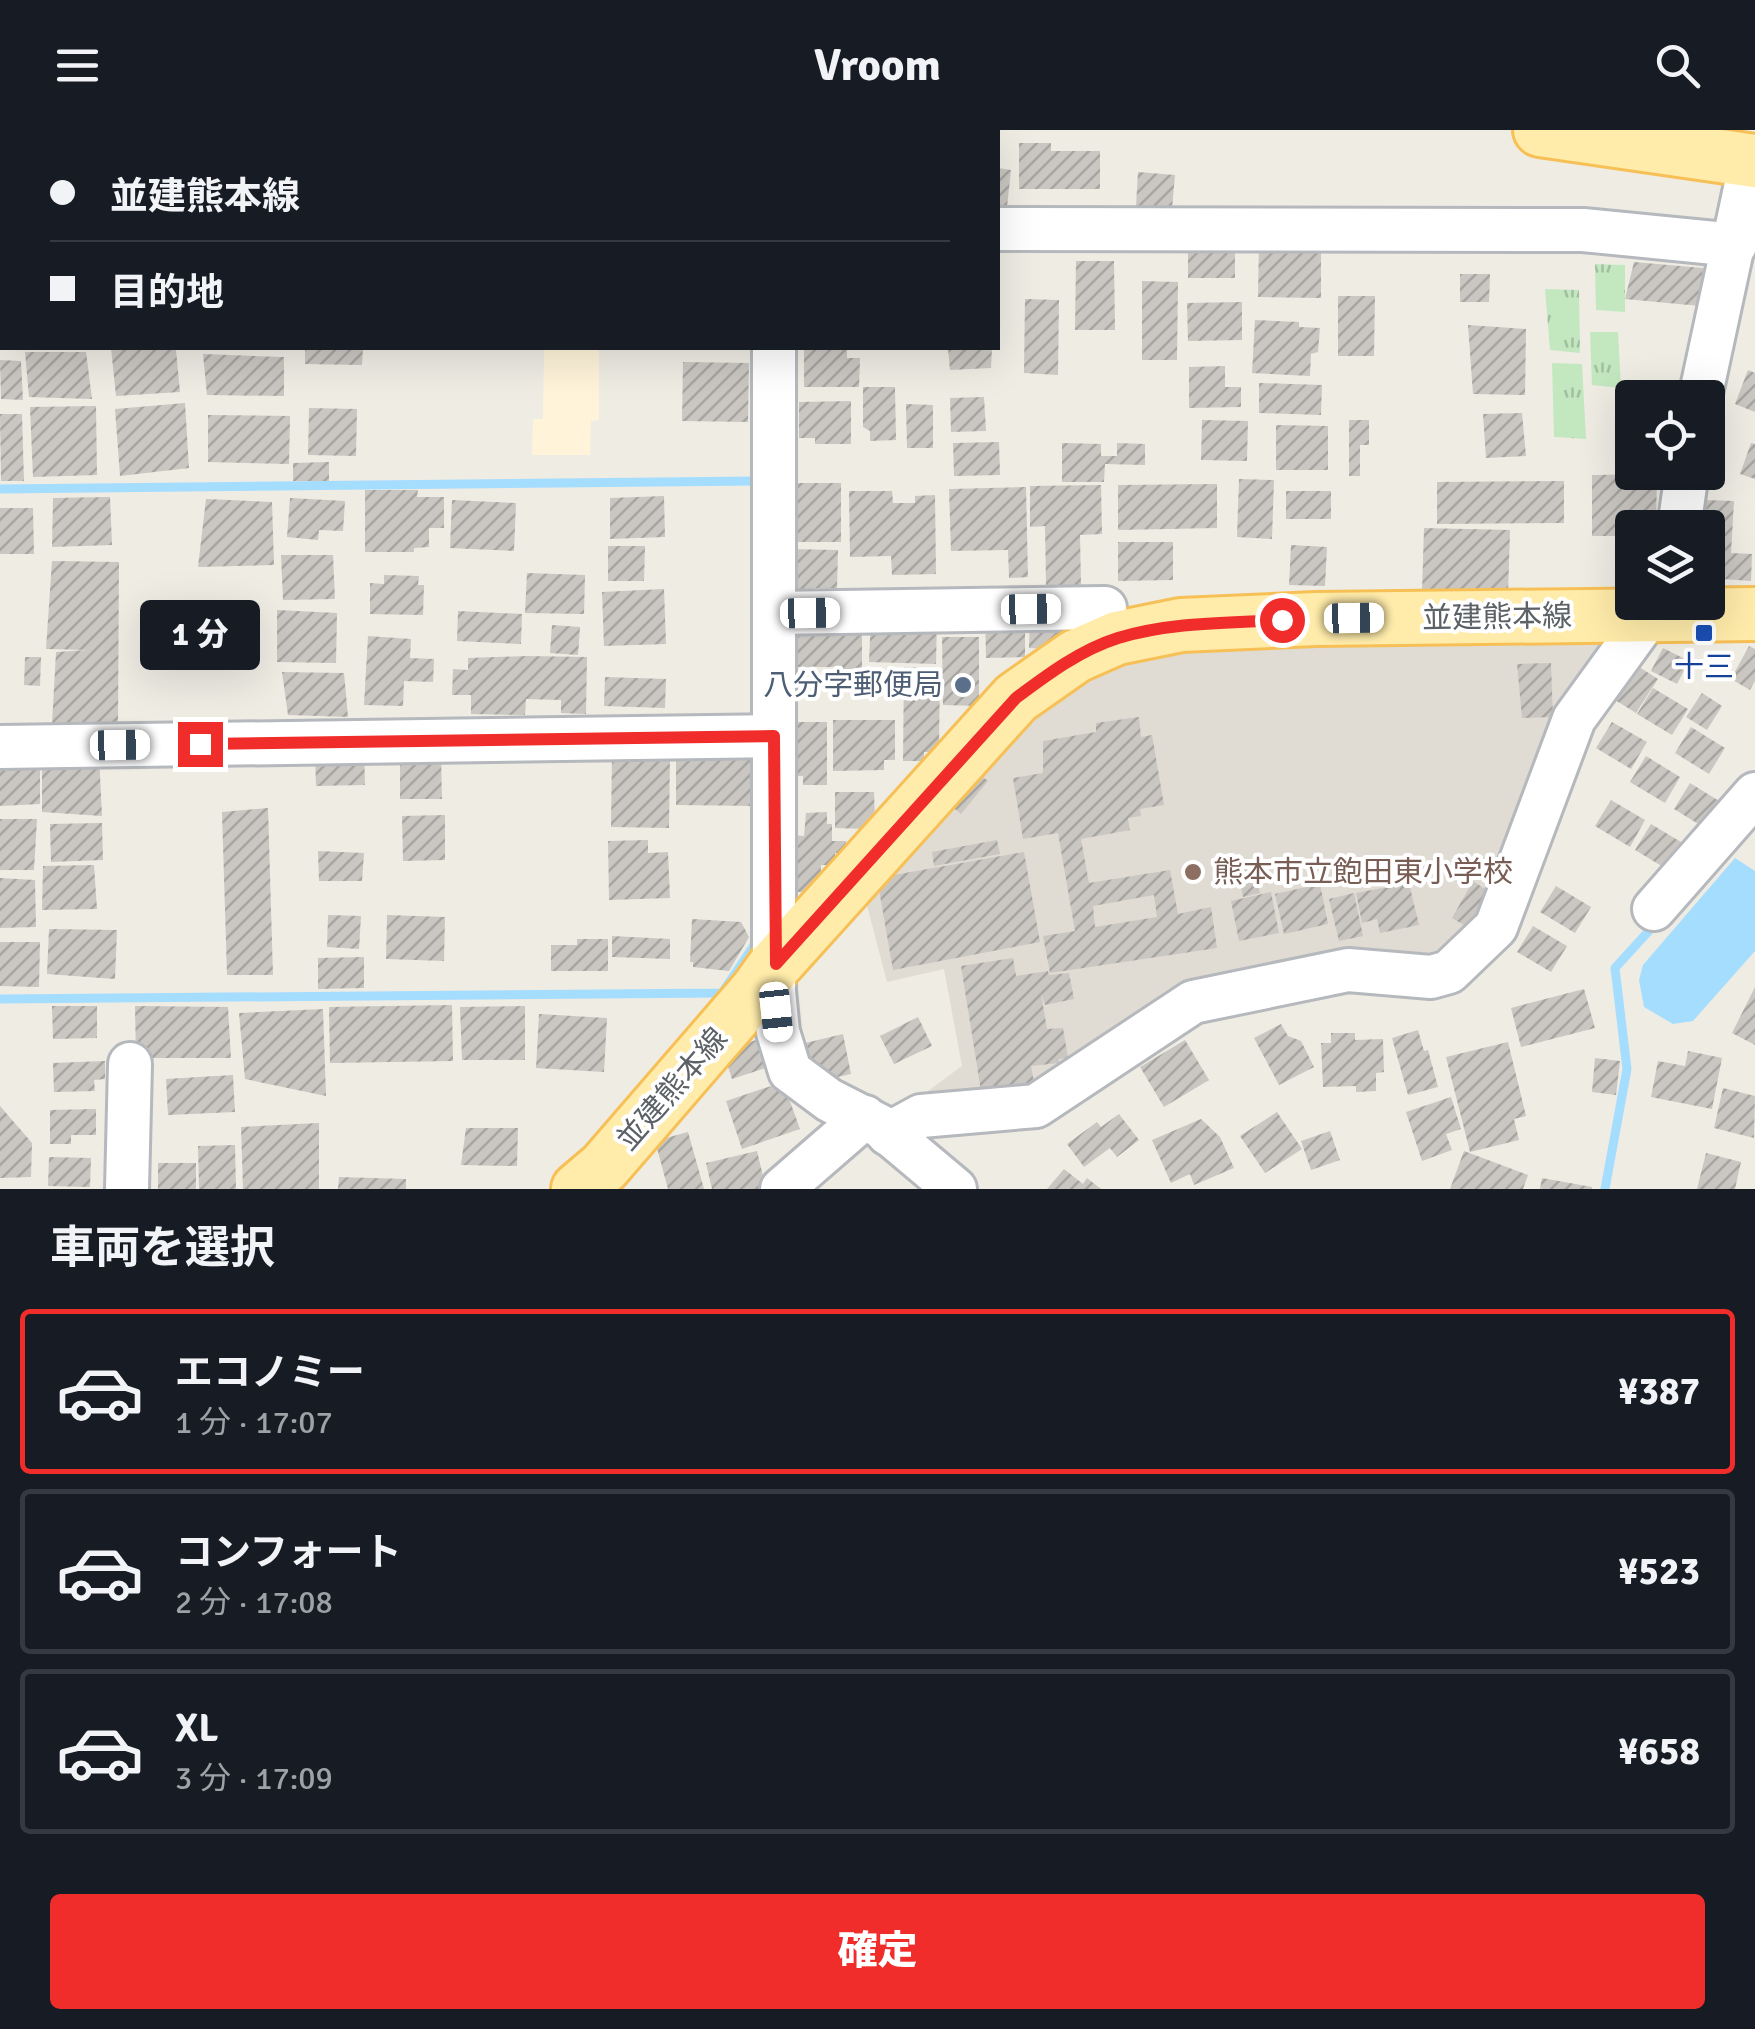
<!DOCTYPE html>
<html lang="ja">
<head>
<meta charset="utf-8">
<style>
  :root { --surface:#171b24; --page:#20242c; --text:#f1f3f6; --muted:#9ea1a6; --line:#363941; --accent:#f02d2a }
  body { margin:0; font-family:Signika,"Noto Sans JP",sans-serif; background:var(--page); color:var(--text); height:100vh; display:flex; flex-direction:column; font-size:38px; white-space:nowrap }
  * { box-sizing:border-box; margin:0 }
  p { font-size:32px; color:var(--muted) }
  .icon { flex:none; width:55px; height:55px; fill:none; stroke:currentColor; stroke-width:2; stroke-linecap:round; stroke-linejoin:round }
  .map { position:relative; height:1059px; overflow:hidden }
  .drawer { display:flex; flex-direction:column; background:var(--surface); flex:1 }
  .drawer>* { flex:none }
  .guide { position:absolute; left:0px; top:0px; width:1000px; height:220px; box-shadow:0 10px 40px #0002; display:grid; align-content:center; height:220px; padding:0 50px; background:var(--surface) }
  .buttons { position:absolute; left:1615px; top:250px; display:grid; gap:20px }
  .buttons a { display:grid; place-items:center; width:110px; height:110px; border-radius:10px; background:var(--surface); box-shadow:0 10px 40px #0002; font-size:50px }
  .end { position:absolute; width:45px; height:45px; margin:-22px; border:12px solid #f02d2a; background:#fff; box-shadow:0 0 0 5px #fff }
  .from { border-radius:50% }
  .bubble { position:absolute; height:70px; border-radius:10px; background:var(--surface); box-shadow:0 10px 40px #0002; font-size:32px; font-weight:800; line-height:70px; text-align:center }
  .car { position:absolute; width:30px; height:60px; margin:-30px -15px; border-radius:12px; box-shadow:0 0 8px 2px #0007; background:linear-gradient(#fff 24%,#345 0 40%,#fff 0 76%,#345 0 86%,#fff 0) }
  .guide b { display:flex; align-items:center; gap:35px; height:95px; font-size:38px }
  .guide b+b { border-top:2px solid var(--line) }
  .guide i { width:25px; height:25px; background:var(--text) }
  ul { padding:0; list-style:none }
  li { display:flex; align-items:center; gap:30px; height:165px; margin:0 20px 15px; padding:0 30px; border:5px solid var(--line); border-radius:10px }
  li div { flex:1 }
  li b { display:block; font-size:38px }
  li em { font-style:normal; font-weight:800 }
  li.on { border-color:var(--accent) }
  li>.icon { width:90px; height:90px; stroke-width:1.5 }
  h2 { padding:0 50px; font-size:45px; line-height:120px }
  .action { display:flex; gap:20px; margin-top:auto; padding:20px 50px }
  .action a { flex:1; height:115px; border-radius:10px; background:var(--accent); color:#fff; font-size:40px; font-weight:800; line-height:115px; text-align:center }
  header { display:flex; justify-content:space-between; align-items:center; height:130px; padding:0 50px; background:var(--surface); font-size:45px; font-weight:800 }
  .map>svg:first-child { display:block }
</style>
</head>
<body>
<header><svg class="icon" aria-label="menu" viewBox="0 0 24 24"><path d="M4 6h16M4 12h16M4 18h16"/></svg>Vroom<svg class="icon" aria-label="search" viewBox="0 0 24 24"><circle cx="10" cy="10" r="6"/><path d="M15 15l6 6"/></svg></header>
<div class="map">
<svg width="1755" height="1059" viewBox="0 0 1755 1059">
  <defs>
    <pattern id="grass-tufts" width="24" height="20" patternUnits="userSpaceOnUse" patternTransform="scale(2.5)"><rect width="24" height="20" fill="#c3e8c0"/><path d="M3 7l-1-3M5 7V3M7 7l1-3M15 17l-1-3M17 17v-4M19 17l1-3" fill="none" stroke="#a2bfa0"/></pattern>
    <pattern id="building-hatch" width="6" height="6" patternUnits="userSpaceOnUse" patternTransform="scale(2.5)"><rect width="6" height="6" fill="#cac7c2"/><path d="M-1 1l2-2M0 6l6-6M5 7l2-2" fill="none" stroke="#a7a5a1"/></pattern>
  </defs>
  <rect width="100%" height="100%" fill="#efece4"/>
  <polygon fill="#fff4da" points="544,218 599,218 599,290 591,291 590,325 532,325 533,289 543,289"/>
  <polygon fill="#e0dbd3" points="1603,502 1604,520 1500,767 1448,829 1348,825 1046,958 887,991 962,936 944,839 887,852 863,760 1056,555 1153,514"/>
  <g fill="url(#grass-tufts)">
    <polygon points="1595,134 1625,135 1625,182 1596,180"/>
    <polygon points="1545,159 1579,160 1580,223 1550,220"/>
    <polygon points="1590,202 1618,202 1621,258 1592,255"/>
    <polygon points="1552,233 1582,234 1586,309 1554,307"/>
  </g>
  <polygon fill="#a5ddff" points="1735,728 1755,741 1755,821 1693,891 1673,894 1644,877 1639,850 1643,835"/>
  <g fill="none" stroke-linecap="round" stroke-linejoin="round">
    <g stroke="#a5ddff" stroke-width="9">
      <polyline points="1708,328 1716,274"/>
      <polyline points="0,359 756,351"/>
      <polyline points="0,869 722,863 757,811"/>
      <polyline points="1605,1059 1627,939 1615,838 1657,792"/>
    </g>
  </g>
  <g fill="url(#building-hatch)" fill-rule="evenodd">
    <polygon points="1019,13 1051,13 1051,21 1100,21 1100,59 1019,59"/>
    <polygon points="998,38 1011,40 1007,77 998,76"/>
    <polygon points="1138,42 1175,45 1172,79 1136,76"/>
    <polygon points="1259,109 1310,110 1310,123 1321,123 1321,168 1258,167"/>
    <rect x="1188" y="112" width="47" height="36"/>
    <polygon points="1076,131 1114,131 1115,200 1075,200"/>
    <polygon points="1634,132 1703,138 1700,176 1625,169"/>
    <polygon points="1460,144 1490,144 1489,172 1460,172"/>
    <polygon points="1142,151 1178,152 1177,230 1142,230"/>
    <polygon points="1338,166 1375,166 1374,226 1338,226"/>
    <polygon points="1025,169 1059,170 1058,245 1024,243"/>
    <polygon points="1242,172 1242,210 1188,211 1187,173"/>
    <polygon points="1255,190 1299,192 1299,197 1320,198 1318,222 1311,224 1310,246 1252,243"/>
    <polygon points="1468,195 1526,199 1525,265 1473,264"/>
    <polygon points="111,218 176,220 180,262 116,266"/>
    <polygon points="305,218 363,218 362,235 305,234"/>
    <polygon points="804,218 847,218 847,228 860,228 859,257 804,257"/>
    <polygon points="948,218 992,218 991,238 950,240"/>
    <polygon points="25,222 86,222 92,269 29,267"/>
    <polygon points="203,224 284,227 284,266 207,265"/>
    <polygon points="0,230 21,231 23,270 1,269"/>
    <polygon points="683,232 749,233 748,292 682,291"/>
    <polygon points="1225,236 1225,257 1241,257 1241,277 1189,278 1189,237"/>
    <polygon points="1748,240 1755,243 1755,282 1735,274"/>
    <polygon points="1259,253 1322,255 1321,285 1259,283"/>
    <polygon points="863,257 895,257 896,310 870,311 870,301 863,297"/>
    <polygon points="984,267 986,301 951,302 950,268"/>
    <polygon points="851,271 851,314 815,314 815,308 799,308 799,272"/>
    <polygon points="185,273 189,338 120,346 115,279"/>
    <polygon points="906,274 933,275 933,318 907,318"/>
    <polygon points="96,276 97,345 33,347 30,277"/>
    <polygon points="309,278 357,279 356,326 308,325"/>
    <polygon points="1522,283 1526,326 1486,328 1483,284"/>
    <polygon points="0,284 22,284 24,351 1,351"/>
    <polygon points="208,285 290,286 289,334 208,332"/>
    <polygon points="1202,290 1248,291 1247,331 1201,330"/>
    <polygon points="1349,290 1369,290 1369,315 1360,315 1360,346 1349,346"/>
    <polygon points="1276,295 1328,296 1328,340 1276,340"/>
    <polygon points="999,312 1000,345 954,346 953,313"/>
    <polygon points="1062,313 1101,314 1101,326 1117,326 1117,313 1145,314 1145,335 1105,334 1104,352 1062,352"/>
    <polygon points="1751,313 1755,314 1755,349 1740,344"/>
    <polygon points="329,332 329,351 293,351 293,333"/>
    <polygon points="1657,344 1656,398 1632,398 1632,406 1592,406 1592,345"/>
    <polygon points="1239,349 1274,350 1272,409 1237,407"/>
    <polygon points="1564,351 1564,393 1437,394 1437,352"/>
    <polygon points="786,353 841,353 841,412 787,412"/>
    <polygon points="1217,354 1217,398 1118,400 1118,355"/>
    <polygon points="1101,355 1102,404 1080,405 1081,455 1046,455 1045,396 1030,397 1030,356"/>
    <polygon points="1026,357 1028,447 1009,448 1008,420 951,421 949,359"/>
    <polygon points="365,360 418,360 417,367 444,367 444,398 429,398 429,417 414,418 414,422 365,422"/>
    <polygon points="849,361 892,361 893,373 915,373 915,366 935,365 936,444 892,445 891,426 850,427"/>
    <rect x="1286" y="361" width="45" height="28"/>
    <polygon points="664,366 665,407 610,409 610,368"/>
    <polygon points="110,367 112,415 52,417 53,368"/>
    <polygon points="290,368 345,371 343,401 319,400 318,410 287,407"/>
    <polygon points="206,369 272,372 274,435 198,437"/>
    <polygon points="452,370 516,373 514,421 450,418"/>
    <polygon points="1706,370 1734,371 1731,423 1752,424 1751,451 1708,448"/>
    <polygon points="0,378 33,378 34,424 0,424"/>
    <polygon points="1424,398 1510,400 1508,465 1422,462"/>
    <polygon points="1118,412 1173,412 1173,450 1118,451"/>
    <polygon points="1291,415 1327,417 1325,456 1289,455"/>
    <polygon points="608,416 645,416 644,451 608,451"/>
    <polygon points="789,419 838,420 837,458 814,458 814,469 788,468"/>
    <polygon points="281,425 333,425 335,469 283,470"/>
    <polygon points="52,431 119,432 118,594 52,594 56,522 87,520 46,519"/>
    <polygon points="527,443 585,445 584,484 525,483"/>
    <polygon points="384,445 419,446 418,455 424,455 423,485 370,484 370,453 384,454"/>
    <polygon points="664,459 666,514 604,516 602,462"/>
    <polygon points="277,480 337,483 336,533 277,532"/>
    <polygon points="458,481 522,484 521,514 457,511"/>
    <polygon points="985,482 1025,500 1025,527 986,528"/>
    <polygon points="1030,485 1071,486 1070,505 1059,505 1059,512 1051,511 1050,519 1029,518"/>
    <polygon points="871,486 937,488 936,534 869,532"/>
    <polygon points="798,489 862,490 862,549 841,549 842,537 798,537"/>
    <polygon points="552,495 580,497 578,525 550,523"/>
    <polygon points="368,506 411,509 410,528 434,529 433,552 404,551 403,576 364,575"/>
    <polygon points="942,507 979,507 979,576 943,575"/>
    <polygon points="1749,516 1755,519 1755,551 1750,560 1731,549"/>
    <polygon points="1663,518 1689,531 1677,554 1651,541"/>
    <polygon points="527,526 587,527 586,584 561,583 561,570 526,569 525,585 471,584 471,565 452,565 453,539 468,540 468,528"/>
    <polygon points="25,527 41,527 40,556 24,555"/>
    <polygon points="1551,533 1553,587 1522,588 1517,534"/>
    <polygon points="1636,535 1658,549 1636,583 1615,570"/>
    <polygon points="904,537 940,538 939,615 935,615 934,622 924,622 924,631 903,631"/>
    <polygon points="282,542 344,543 348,587 288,585"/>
    <polygon points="605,547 666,549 665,578 604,576"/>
    <polygon points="1653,558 1688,579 1672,605 1637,584"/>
    <polygon points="1702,563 1722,576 1707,600 1686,587"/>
    <path d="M 1139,587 L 1141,607 L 1152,605 L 1164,675 L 1140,679 L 1141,686 L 1128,688 L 1130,700 L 1081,709 L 1089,753 L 1170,740 L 1178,784 L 1211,777 L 1217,818 L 1050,843 L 1043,806 L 1075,801 L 1058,703 L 1023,709 L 1013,648 L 1043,643 L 1043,611 L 1096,602 L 1096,593 ZM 1154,765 L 1157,787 L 1095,797 L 1093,776 Z"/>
    <polygon points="833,590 895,590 895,630 884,630 884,640 833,641"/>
    <polygon points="788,592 827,592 827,655 803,655 803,646 788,646"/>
    <polygon points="1612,592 1647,612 1631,639 1596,618"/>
    <polygon points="1691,597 1725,618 1709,644 1675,623"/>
    <polygon points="40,617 40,674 0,676 0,618"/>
    <polygon points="364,621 365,655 316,656 315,622"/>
    <polygon points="42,623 99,624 102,686 42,682"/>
    <polygon points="676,623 756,624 756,676 676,675"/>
    <polygon points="612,624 670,625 669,698 611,697"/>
    <polygon points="400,626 441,626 442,669 400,669"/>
    <polygon points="1646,626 1680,647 1665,673 1630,652"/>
    <polygon points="971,638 988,651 961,684 944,670"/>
    <polygon points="1690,653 1724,674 1708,700 1674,679"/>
    <polygon points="835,662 874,662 875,691 867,691 867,699 835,698"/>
    <polygon points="1611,670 1645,690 1630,717 1595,696"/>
    <polygon points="268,678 273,845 227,845 222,682"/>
    <polygon points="827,682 827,694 832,694 832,711 846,711 846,723 835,723 836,735 821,735 820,756 814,762 797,762 796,747 789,747 791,705 804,706 806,683"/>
    <polygon points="445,685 445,730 403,731 402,686"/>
    <polygon points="0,689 37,689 34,740 0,740"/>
    <polygon points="102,693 103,730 51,732 50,694"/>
    <polygon points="1651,694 1686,715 1670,741 1635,720"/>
    <polygon points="648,710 648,723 668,722 670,768 609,770 608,711"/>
    <polygon points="997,710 1000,724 934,736 932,722"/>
    <polygon points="318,721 364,723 362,751 319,751"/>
    <polygon points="1024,722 1040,812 893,840 877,748"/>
    <polygon points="1253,734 1260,763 1243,767 1237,737"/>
    <polygon points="94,735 97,779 42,780 43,736"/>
    <polygon points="0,748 35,750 36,797 0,798"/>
    <polygon points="1473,751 1491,763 1469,798 1452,788"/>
    <polygon points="1409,753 1419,795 1380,803 1377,789 1362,793 1356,763"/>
    <polygon points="1320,754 1328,794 1284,804 1275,764"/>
    <polygon points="1556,756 1591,777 1575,803 1540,782"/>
    <polygon points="1271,762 1279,803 1239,811 1231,771"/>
    <polygon points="1354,763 1363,806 1339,811 1329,769"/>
    <polygon points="328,785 361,786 359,819 327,817"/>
    <polygon points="387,785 445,787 444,831 386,829"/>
    <polygon points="692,789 741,792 749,807 729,841 693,837 693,832 690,832"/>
    <polygon points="1533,796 1567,816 1551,842 1517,822"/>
    <polygon points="49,799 117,800 115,849 47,844"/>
    <polygon points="612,806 670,809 670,829 612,827"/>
    <polygon points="577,809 608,809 608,841 551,841 551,815 577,815"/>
    <polygon points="0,812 40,812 39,857 0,856"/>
    <polygon points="364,827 364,858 318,859 318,828"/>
    <polygon points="1013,828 1016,846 1048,841 1049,845 1069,843 1074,869 1045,875 1041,863 1047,899 1063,898 1068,928 1059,929 1059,933 1031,936 1034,952 981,961 961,836"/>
    <polygon points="1755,857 1755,915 1732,903"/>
    <polygon points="1584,859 1595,898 1521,917 1511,878"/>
    <polygon points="452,875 453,931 330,933 329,877"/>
    <polygon points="52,876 97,876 97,908 53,909"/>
    <polygon points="135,876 228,877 231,928 136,928"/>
    <polygon points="525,876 525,930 462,930 460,877"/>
    <polygon points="323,879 326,966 245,949 239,883"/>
    <polygon points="539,884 607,888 604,942 536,938"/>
    <polygon points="918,887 932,916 894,934 880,906"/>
    <polygon points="1281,894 1288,906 1301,911 1314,937 1279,955 1254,908"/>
    <polygon points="1418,900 1424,921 1428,920 1438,957 1408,965 1392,908"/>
    <polygon points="1331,903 1355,903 1355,910 1383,909 1384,942 1376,943 1376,961 1356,962 1356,956 1323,957 1321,913 1331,913"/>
    <polygon points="843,904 851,944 820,951 815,930 804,931 801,914"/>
    <polygon points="771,905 781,933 732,949 723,921"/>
    <polygon points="1185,910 1209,950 1164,977 1140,937"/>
    <polygon points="1508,912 1526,986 1514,989 1519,1010 1470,1022 1446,927"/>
    <polygon points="1688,921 1722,928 1712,979 1651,967 1658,931 1685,936"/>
    <polygon points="1595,928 1620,931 1616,965 1592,962"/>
    <polygon points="105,931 105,949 94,950 95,961 54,962 53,933"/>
    <polygon points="233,945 235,982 168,985 166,949"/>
    <polygon points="783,952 800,999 742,1019 726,971"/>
    <polygon points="1723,958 1755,966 1754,1008 1714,998"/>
    <polygon points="1451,967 1461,999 1446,1004 1452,1020 1422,1031 1406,982"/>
    <polygon points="0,976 32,1013 31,1047 0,1048"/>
    <polygon points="96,979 96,1005 71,1005 71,1014 50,1014 50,980"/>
    <polygon points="1277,982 1302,1019 1265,1043 1240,1006"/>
    <polygon points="1119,984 1139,1010 1117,1027 1110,1018 1084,1037 1067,1014 1097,992 1101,997"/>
    <polygon points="1201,989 1220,1007 1234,1038 1194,1055 1190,1044 1171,1053 1152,1010"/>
    <polygon points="319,993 319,1059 243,1059 241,997"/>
    <polygon points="466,998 518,998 517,1036 461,1035"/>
    <polygon points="1330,1001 1340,1030 1311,1040 1301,1011"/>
    <polygon points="688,1002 704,1059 668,1059 655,1011"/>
    <polygon points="235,1015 236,1059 199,1059 198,1016"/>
    <polygon points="757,1021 766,1059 712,1059 706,1033"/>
    <polygon points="1464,1021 1528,1045 1523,1059 1450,1059"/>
    <polygon points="1706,1023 1741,1032 1735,1059 1697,1059"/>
    <polygon points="49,1027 91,1028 90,1057 48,1056"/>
    <rect x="158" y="1033" width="38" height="26"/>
    <polygon points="1064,1039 1083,1054 1087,1048 1101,1059 1047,1059"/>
    <polygon points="339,1047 406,1049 406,1059 338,1059"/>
    <polygon points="1542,1048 1592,1057 1592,1059 1540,1059"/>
  </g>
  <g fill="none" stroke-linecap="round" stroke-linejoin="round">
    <g stroke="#b5b8bc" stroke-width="48">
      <g id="minor">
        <polyline points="774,0 774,2"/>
        <polyline points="0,99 2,99"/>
        <polyline points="998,99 1583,100 1735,115"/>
        <polyline points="774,218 774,861 778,902 790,941 829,970 880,996 955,1059"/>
        <polyline points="1700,268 1751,31"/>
        <polyline points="1679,398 1687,342"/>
        <polyline points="774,483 1105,478"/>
        <polyline points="0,617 773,606"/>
        <polyline points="1654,779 1755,664"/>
        <polyline points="888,1004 921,986 1036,976 1193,872 1348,840 1431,847 1449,842 1496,797 1574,589 1659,472"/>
        <polyline points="127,1059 130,934"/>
        <polyline points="782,1059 865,987"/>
      </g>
    </g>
    <g stroke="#f7c056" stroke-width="58">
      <g id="major">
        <polyline points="1540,0 1755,31"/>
        <polyline points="578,1059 604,1037 757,860 775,835 1016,568 1076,526 1117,508 1181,495 1316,489 1755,484"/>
      </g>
    </g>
    <use href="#minor" stroke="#fff" stroke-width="42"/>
    <use href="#major" stroke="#ffecaa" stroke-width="52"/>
  </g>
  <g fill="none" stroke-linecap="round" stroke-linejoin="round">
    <path stroke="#f02d2a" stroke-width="12" d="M 200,614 L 774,606 L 776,834 L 1016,568 C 1047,545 1080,520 1118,508 C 1171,492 1227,493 1282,490"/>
  </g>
  <rect fill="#1a4fb4" stroke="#fff" stroke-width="4" x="1694" y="493" width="20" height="20" rx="5"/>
  <circle fill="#5c6f8a" stroke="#fff" stroke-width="4" cx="963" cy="555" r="10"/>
  <circle fill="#8d6e63" stroke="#fff" stroke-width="4" cx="1193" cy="742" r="10"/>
  <g text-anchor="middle" stroke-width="8" stroke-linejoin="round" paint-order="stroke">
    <g font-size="30" fill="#5c6166" stroke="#fff">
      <text transform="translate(1497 487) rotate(-1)" y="10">並建熊本線</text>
      <text transform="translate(672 959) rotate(-49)" y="10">並建熊本線</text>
    </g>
    <g font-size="30" fill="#164399" stroke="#fff">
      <text x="1704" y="547">十三</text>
    </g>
    <g font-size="30" fill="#4e5e75" stroke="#fff" text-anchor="end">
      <text x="943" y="565">八分字郵便局</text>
    </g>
    <g font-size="30" fill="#785e54" stroke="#fff" text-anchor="start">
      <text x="1213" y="752">熊本市立飽田東小学校</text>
    </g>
  </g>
</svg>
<div class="buttons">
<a><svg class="icon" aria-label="locate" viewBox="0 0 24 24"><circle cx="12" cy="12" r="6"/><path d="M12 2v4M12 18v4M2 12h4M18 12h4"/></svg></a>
<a><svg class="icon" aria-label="layers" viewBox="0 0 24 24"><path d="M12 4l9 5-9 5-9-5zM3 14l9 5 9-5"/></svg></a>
</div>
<i class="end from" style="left:1282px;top:490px"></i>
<i class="end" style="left:200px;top:614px"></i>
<div class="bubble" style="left:140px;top:470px;width:120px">1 分</div>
<i class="car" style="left:1031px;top:479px;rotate:89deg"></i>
<i class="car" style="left:810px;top:483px;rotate:89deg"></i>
<i class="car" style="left:1354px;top:488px;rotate:89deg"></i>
<i class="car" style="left:120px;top:615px;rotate:89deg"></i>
<i class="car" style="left:776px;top:882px;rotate:174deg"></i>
<div class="guide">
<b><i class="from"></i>並建熊本線</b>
<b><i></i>目的地</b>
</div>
</div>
<section class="drawer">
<h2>車両を選択</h2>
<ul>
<li class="on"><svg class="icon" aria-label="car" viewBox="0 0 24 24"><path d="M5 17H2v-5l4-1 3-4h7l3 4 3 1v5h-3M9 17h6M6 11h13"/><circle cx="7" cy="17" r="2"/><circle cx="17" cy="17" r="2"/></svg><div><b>エコノミー</b><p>1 分 · 17:07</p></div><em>¥387</em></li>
<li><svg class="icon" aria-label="car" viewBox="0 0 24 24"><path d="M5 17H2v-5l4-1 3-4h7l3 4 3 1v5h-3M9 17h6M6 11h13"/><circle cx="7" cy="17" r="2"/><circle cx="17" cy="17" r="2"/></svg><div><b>コンフォート</b><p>2 分 · 17:08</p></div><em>¥523</em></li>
<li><svg class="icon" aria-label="car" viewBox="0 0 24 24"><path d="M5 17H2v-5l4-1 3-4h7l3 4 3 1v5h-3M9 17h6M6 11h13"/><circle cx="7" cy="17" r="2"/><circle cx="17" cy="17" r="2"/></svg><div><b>XL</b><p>3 分 · 17:09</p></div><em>¥658</em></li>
</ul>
<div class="action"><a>確定</a></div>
</section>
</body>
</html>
